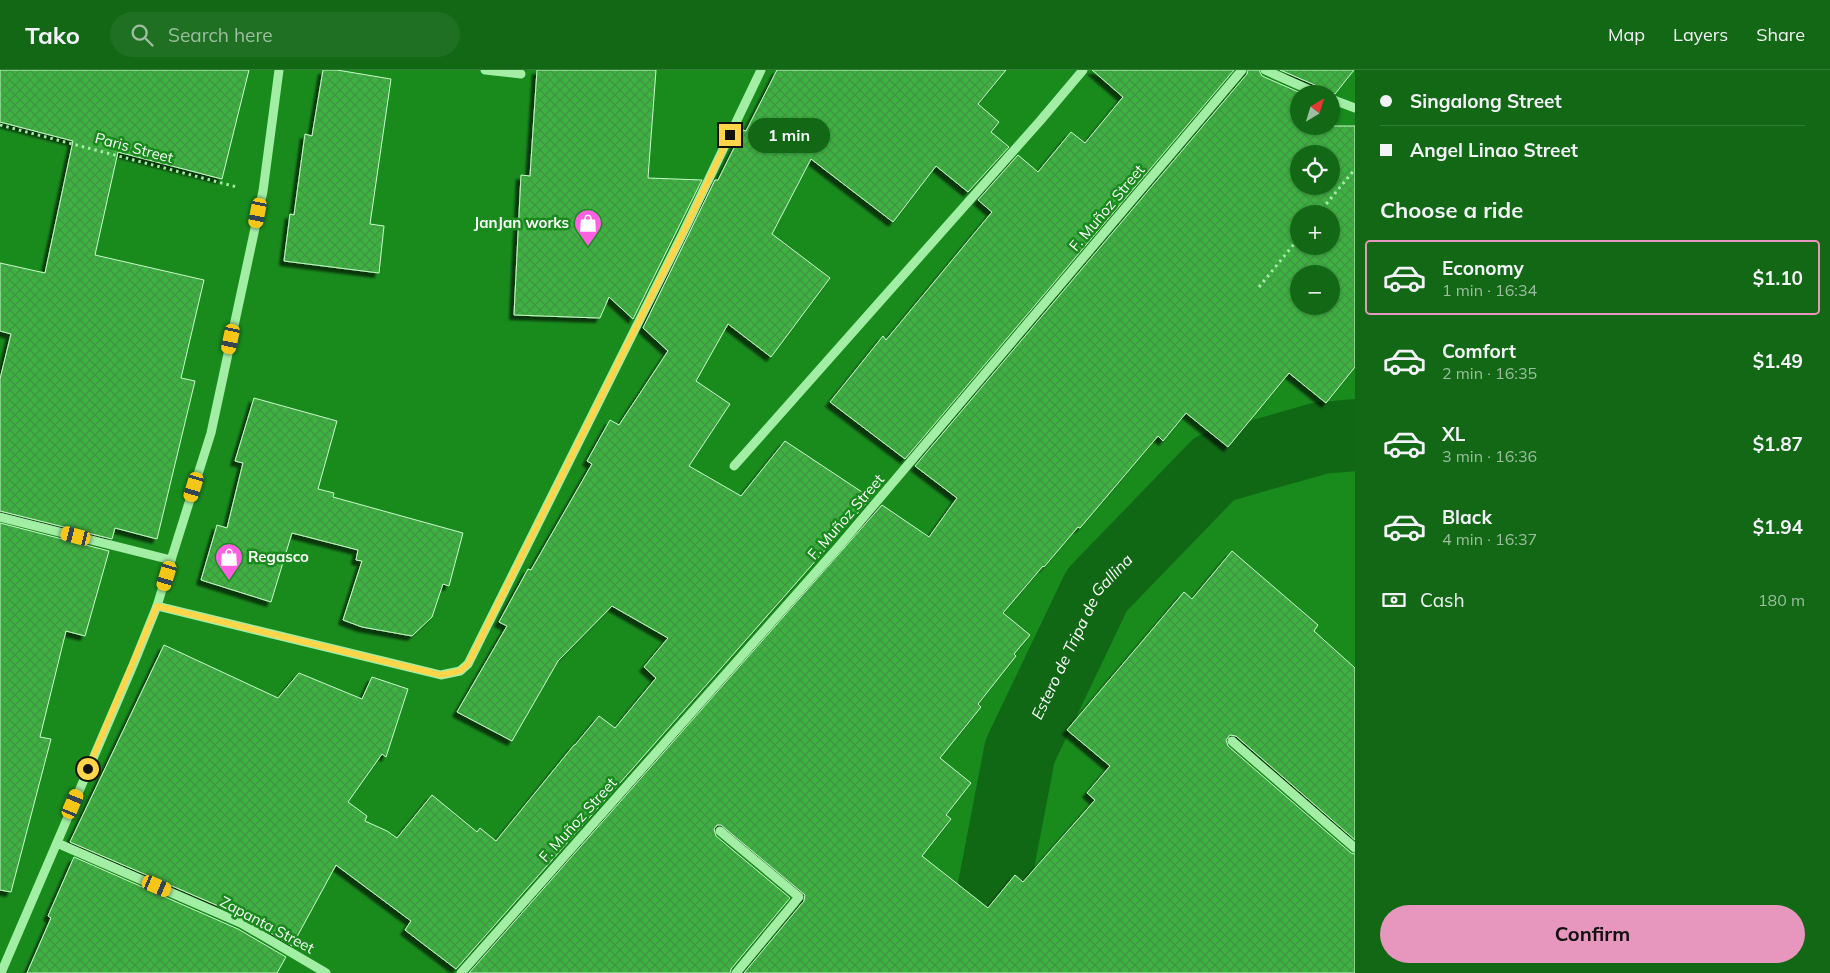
<!DOCTYPE html>
<html lang="en">
<head>
<meta charset="utf-8">
<style>
  :root { --surface:#136816; --page:#207023; --text:#f1f3f6; --muted:#9dbea1; --line:#327b35; --accent:#e797bd }
  body { margin:0; font-family:Mulish,sans-serif; background:var(--page); color:var(--text); height:100vh; display:flex; flex-direction:column; font-size:19px; white-space:nowrap }
  * { box-sizing:border-box; margin:0 }
  p { font-size:16px; color:var(--muted) }
  .icon { flex:none; width:28px; height:28px; fill:none; stroke:currentColor; stroke-width:2; stroke-linecap:round; stroke-linejoin:round }
  .map { position:relative; flex:1; overflow:hidden }
  .details { display:flex; flex-direction:column; background:var(--surface); width:475px }
  .details>* { flex:none }
  .guide { display:grid; align-content:center; height:110px; padding:0 25px; background:var(--surface) }
  .needle { width:32px; rotate:38deg }
  .buttons { position:absolute; left:1290px; top:15px; display:grid; gap:10px }
  .buttons a { display:grid; place-items:center; width:50px; height:50px; border-radius:50%; background:var(--surface); box-shadow:0 1px 4px #0004; font-size:25px }
  .end { position:absolute; width:22px; height:22px; margin:-11px; border:6px solid #ffd54a; background:#111; box-shadow:0 0 0 2px #111 }
  .from { border-radius:50% }
  .bubble { position:absolute; height:35px; border-radius:18px; background:var(--surface); box-shadow:0 1px 4px #0004; font-size:16px; font-weight:700; line-height:35px; text-align:center }
  .car { position:absolute; width:15px; height:30px; margin:-15px -8px; border-radius:6px; box-shadow:0 0 4px 1px #0007; background:linear-gradient(#f5c518 24%,#345 0 40%,#f5c518 0 76%,#345 0 86%,#f5c518 0) }
  .guide b { display:flex; align-items:center; gap:18px; height:48px; font-size:19px }
  .guide b+b { border-top:1px solid var(--line) }
  .guide i { width:12px; height:12px; background:var(--text) }
  ul { padding:0; list-style:none }
  li { display:flex; align-items:center; gap:15px; height:75px; margin:0 10px 8px; padding:0 15px; border:2px solid transparent; border-radius:5px }
  li div { flex:1 }
  li b { display:block; font-size:19px }
  li em { font-style:normal; font-weight:700 }
  li.active { border-color:var(--accent) }
  li>.icon { width:45px; height:45px; stroke-width:1.5 }
  h2 { padding:0 25px; font-size:22px; line-height:60px }
  .pay { display:flex; align-items:center; gap:12px; height:55px; padding:0 25px; font-size:19px }
  .pay p { margin-inline-start:auto }
  .primary-button { display:flex; gap:10px; margin-top:auto; padding:10px 25px }
  .primary-button a { flex:1; height:58px; border-radius:30px; background:var(--accent); color:#111; font-size:20px; font-weight:700; line-height:58px; text-align:center }
  header { display:flex; align-items:center; gap:30px; box-sizing:border-box; height:70px; padding:0 25px; background:var(--surface); border-bottom:1px solid var(--line) }
  header strong { font-size:24px }
  nav { display:flex; gap:28px; margin-inline-start:auto; font-size:18px }
  .search { width:350px; height:45px; background:var(--page); display:flex; align-items:center; gap:12px; box-sizing:border-box; padding:0 18px; border-radius:28px; color:var(--muted); font-size:19px }
  main { display:flex; flex:1; min-height:0 }
  .map>svg:first-child { display:block }
</style>
</head>
<body>
<header>
<strong>Tako</strong>
<div class="search"><svg class="icon" aria-label="search" viewBox="0 0 24 24"><circle cx="10" cy="10" r="6"/><path d="M15 15l6 6"/></svg>Search here</div>
<nav><a>Map</a><a>Layers</a><a>Share</a></nav>
</header>
<main>
<div class="map">
<svg width="1355" height="903" viewBox="0 0 1355 903">
  <defs>
    <pattern id="building-cross-hatch" width="8" height="8" patternUnits="userSpaceOnUse" patternTransform="scale(1.25)"><rect width="8" height="8" fill="#3db240"/><path d="M0 0l8 8M0 8l8-8" fill="none" stroke="#429344"/></pattern>
    <filter id="shadow"><feDropShadow dx="-4.5" dy="4.5" stdDeviation="1" flood-color="#0009"/></filter>
  </defs>
  <rect width="100%" height="100%" fill="#198b1d"/>
  <g fill="none" stroke-linecap="round" stroke-linejoin="round">
    <path stroke="#106815" stroke-width="72" id="s1" d="M 963,903 L 989,842 L 1020,681 L 1097,520 L 1215,398 L 1321,368 L 1355,365"/>
  </g>
  <g fill="url(#building-cross-hatch)" stroke="#c9faca" fill-rule="evenodd" filter="url(#shadow)">
    <polygon points="0,0 249,0 222,109 118,82 95,185 204,210 181,308 195,311 157,469 115,458 112,469 0,441 0,309 11,264 0,261 0,193 45,203 73,71 0,52"/>
    <polygon points="323,0 337,0 391,9 370,154 384,156 379,203 284,191 290,144 294,145 305,64 312,66"/>
    <polygon points="537,0 656,0 648,108 702,110 633,249 609,227 600,248 514,245 521,105 530,106"/>
    <polygon points="777,0 1006,0 978,34 999,52 991,62 1009,77 968,122 936,96 893,152 811,89 772,164 830,208 771,287 728,254 696,311 730,334 689,396 741,426 785,371 871,428 456,899 405,860 411,851 336,795 292,876 244,847 70,772 164,575 278,628 299,603 362,629 372,607 408,619 386,687 382,684 348,732 367,746 365,751 387,761 397,768 432,725 477,762 480,758 496,771 574,675 575,675 599,646 615,658 656,608 644,597 668,568 612,536 558,591 512,671 457,642 507,556 499,552 528,499 531,500 592,394 587,391 610,350 619,355 668,281 643,258 715,110 718,110 743,60 746,61"/>
    <polygon points="1092,0 1234,0 905,389 830,332 883,266 886,270 992,142 978,130 1018,85 1038,102 1071,62 1085,73 1123,27"/>
    <path d="M 1248,0 L 1259,0 L 1262,6 L 1303,24 L 1299,24 L 1299,56 L 1355,56 L 1355,297 L 1326,333 L 1289,303 L 1228,377 L 1186,343 L 1163,371 L 1158,366 L 1080,458 L 1078,457 L 1044,497 L 1043,496 L 1003,543 L 1030,565 L 1014,584 L 1016,586 L 978,634 L 981,637 L 940,688 L 971,713 L 946,745 L 951,749 L 922,786 L 988,838 L 1015,805 L 1023,812 L 1095,730 L 1087,723 L 1110,696 L 1067,660 L 1184,522 L 1192,529 L 1232,481 L 1318,555 L 1314,561 L 1355,598 L 1355,770 L 1236,666 L 1230,665 L 1226,670 L 1228,676 L 1351,783 L 1355,784 L 1355,903 L 744,903 L 804,831 L 805,825 L 721,755 L 717,755 L 714,759 L 716,766 L 790,828 L 731,899 L 730,903 L 469,903 L 882,435 L 929,467 L 957,428 L 915,396 L 1247,4 ZM 1299,84 L 1331,84 L 1331,116 L 1299,116 ZM 1299,144 L 1331,144 L 1331,176 L 1299,176 ZM 1299,204 L 1331,204 L 1331,236 L 1299,236 Z"/>
    <polygon points="1280,0 1354,0 1335,24 1325,24 1322,18"/>
    <polygon points="254,328 337,351 318,419 334,423 333,427 463,463 449,516 443,514 432,547 412,566 362,557 343,550 362,491 356,490 358,480 292,463 271,532 201,510 217,455 227,458 243,393 235,391"/>
    <polygon points="0,453 109,481 85,566 66,561 40,667 51,669 11,822 0,820"/>
    <polygon points="74,787 238,859 286,887 277,903 27,903 51,848 48,846"/>
  </g>
  <g fill="none" stroke-linecap="round" stroke-linejoin="round">
    <g stroke="#a3eea5" stroke-width="3" stroke-dasharray="2.5 4" stroke-linecap="butt">
      <polyline points="0,55 237,117"/>
      <polyline points="1318,144 1355,99"/>
      <polyline points="1259,217 1299,168"/>
    </g>
    <g stroke="#a3eea5" stroke-width="9">
      <polyline points="485,0 521,4"/>
      <polyline points="1265,0 1319,24"/>
      <polyline points="1331,29 1355,38"/>
      <polyline points="734,396 1040,51 1083,0"/>
      <polyline points="0,447 171,490"/>
      <polyline points="157,536 441,605 460,601 468,594 683,163 761,0"/>
      <polyline points="1232,671 1355,778"/>
      <polyline points="720,761 799,827 736,903"/>
      <polyline points="57,773 241,853 326,903"/>
      <polyline points="1,903 134,593 157,536 171,490 211,363 263,121 279,0"/>
      <polyline points="461,903 840,475 1242,0"/>
    </g>
  </g>
  <g fill="none" stroke-linecap="round" stroke-linejoin="round">
    <polyline stroke="#ffd54a" stroke-width="6" points="88,699 157,536 441,605 460,601 468,594 683,163 730,65"/>
  </g>
  <defs>
    <g id="shop-pin" transform="scale(1.4375)"><path d="M0 17L-7.5 6A9.5 9.5 0 1 1 7.5 6Z" fill="#ff5fe1" stroke="#198b1d"/><path d="M-5-2.5h2.3a2.7 3.5 0 0 1 5.4 0H5L5.5 6h-11ZM-1.5-2.5h3a1.5 2.3 0 0 0-3 0Z" fill="#fff"/></g>
  </defs>
  <g fill-rule="evenodd">
    <use href="#shop-pin" x="588" y="153"/>
    <use href="#shop-pin" x="229" y="487"/>
  </g>
  <g text-anchor="middle" stroke-width="5" stroke-linejoin="round" paint-order="stroke">
    <g font-size="15" fill="#fff" stroke="#198b1d">
      <text transform="translate(134 78) rotate(15)" y="5">Paris Street</text>
      <text transform="translate(1107 138) rotate(-50)" y="5">F. Muñoz Street</text>
      <text transform="translate(846 447) rotate(-49)" y="5">F. Muñoz Street</text>
      <text transform="translate(578 750) rotate(-48)" y="5">F. Muñoz Street</text>
      <text transform="translate(267 855) rotate(28)" y="5">Zapanta Street</text>
    </g>
    <g font-size="15" font-weight="bold" fill="#fff" stroke="#198b1d" text-anchor="end">
      <text x="569" y="158">JanJan works</text>
      <text x="248" y="492" text-anchor="start">Regasco</text>
    </g>
    <g font-size="16" font-style="italic" fill="#fff" stroke="#198b1d">
      <text dy="6" stroke="none"><textPath href="#s1" startOffset="361">Estero de Tripa de Gallina</textPath></text>
    </g>
  </g>
</svg>
<div class="buttons">
<a><svg class="needle" viewBox="-14 -14 28 28"><path d="M0-13l5 13h-10z" fill="#e53935"/><path d="M0 13l5-13h-10z" fill="#9dbea1"/></svg></a>
<a><svg class="icon" aria-label="locate" viewBox="0 0 24 24"><circle cx="12" cy="12" r="6"/><path d="M12 2v4M12 18v4M2 12h4M18 12h4"/></svg></a>
<a>+</a>
<a>−</a>
</div>
<i class="end from" style="left:88px;top:699px"></i>
<i class="end" style="left:730px;top:65px"></i>
<div class="bubble" style="left:748px;top:48px;width:82px">1 min</div>
<i class="car" style="left:258px;top:143px;rotate:191deg"></i>
<i class="car" style="left:231px;top:269px;rotate:192deg"></i>
<i class="car" style="left:194px;top:417px;rotate:197deg"></i>
<i class="car" style="left:76px;top:466px;rotate:284deg"></i>
<i class="car" style="left:167px;top:506px;rotate:197deg"></i>
<i class="car" style="left:73px;top:734px;rotate:23deg"></i>
<i class="car" style="left:157px;top:816px;rotate:113deg"></i>
</div>
<section class="details">
<div class="guide">
<b><i class="from"></i>Singalong Street</b>
<b><i></i>Angel Linao Street</b>
</div>
<h2>Choose a ride</h2>
<ul>
<li class="active"><svg class="icon" aria-label="car" viewBox="0 0 24 24"><path d="M5 17H2v-5l4-1 3-4h7l3 4 3 1v5h-3M9 17h6M6 11h13"/><circle cx="7" cy="17" r="2"/><circle cx="17" cy="17" r="2"/></svg><div><b>Economy</b><p>1 min · 16:34</p></div><em>$1.10</em></li>
<li><svg class="icon" aria-label="car" viewBox="0 0 24 24"><path d="M5 17H2v-5l4-1 3-4h7l3 4 3 1v5h-3M9 17h6M6 11h13"/><circle cx="7" cy="17" r="2"/><circle cx="17" cy="17" r="2"/></svg><div><b>Comfort</b><p>2 min · 16:35</p></div><em>$1.49</em></li>
<li><svg class="icon" aria-label="car" viewBox="0 0 24 24"><path d="M5 17H2v-5l4-1 3-4h7l3 4 3 1v5h-3M9 17h6M6 11h13"/><circle cx="7" cy="17" r="2"/><circle cx="17" cy="17" r="2"/></svg><div><b>XL</b><p>3 min · 16:36</p></div><em>$1.87</em></li>
<li><svg class="icon" aria-label="car" viewBox="0 0 24 24"><path d="M5 17H2v-5l4-1 3-4h7l3 4 3 1v5h-3M9 17h6M6 11h13"/><circle cx="7" cy="17" r="2"/><circle cx="17" cy="17" r="2"/></svg><div><b>Black</b><p>4 min · 16:37</p></div><em>$1.94</em></li>
</ul>
<div class="pay"><svg class="icon" aria-label="cash" viewBox="0 0 24 24"><path d="M3 7h18v10H3z"/><circle cx="12" cy="12" r="2"/></svg>Cash<p>180 m</p></div>
<div class="primary-button"><a>Confirm</a></div>
</section>
</main>
</body>
</html>
